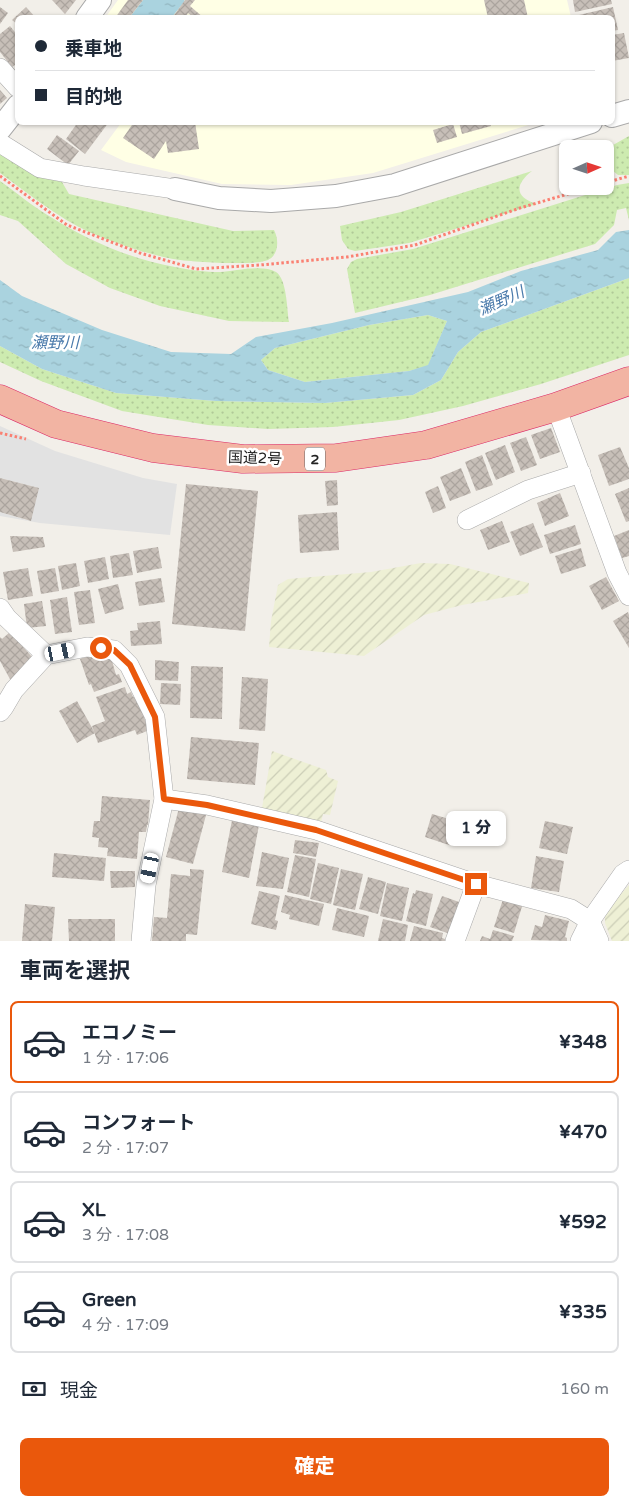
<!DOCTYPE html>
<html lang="ja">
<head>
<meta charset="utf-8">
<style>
  :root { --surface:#fff; --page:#f6f6f7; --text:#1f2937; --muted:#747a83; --line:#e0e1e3; --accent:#ea580c }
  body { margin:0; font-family:"Varela Round","Noto Sans JP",sans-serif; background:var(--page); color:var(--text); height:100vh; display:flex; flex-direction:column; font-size:19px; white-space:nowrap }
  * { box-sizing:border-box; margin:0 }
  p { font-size:16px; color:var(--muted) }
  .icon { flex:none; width:28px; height:28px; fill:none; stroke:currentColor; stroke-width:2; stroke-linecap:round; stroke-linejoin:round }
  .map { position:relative; height:941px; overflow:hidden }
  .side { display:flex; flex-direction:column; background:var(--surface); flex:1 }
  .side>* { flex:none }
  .banner { position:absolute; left:15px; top:15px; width:600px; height:110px; border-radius:8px; box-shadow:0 1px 4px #0004; display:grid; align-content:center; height:110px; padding:0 20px; background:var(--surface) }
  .needle { width:32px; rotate:87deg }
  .controls { position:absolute; left:559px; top:140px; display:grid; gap:10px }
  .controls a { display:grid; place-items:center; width:55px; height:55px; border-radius:8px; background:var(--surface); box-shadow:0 1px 4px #0004; font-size:25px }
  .end { position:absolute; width:22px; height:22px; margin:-11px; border:6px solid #ea580c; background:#fff; box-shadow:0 0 0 2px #fff }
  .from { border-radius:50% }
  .bubble { position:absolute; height:35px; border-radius:8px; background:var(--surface); box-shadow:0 1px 4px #0004; font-size:16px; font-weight:800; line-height:35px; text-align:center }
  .car { position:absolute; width:15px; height:30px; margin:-15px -8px; border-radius:6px; box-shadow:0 0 4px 1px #0007; background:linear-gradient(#fff 24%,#345 0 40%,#fff 0 76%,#345 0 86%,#fff 0) }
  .banner b { display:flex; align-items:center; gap:18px; height:48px; font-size:19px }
  .banner b+b { border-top:1px solid var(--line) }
  .banner i { width:12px; height:12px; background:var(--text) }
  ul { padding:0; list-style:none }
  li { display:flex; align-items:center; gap:15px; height:82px; margin:0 10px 8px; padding:0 10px; border:2px solid var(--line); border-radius:8px }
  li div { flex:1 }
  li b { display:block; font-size:19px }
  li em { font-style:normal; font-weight:800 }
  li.on { border-color:var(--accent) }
  li>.icon { width:45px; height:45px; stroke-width:1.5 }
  h2 { padding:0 20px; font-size:22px; line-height:60px }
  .pay { display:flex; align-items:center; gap:12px; height:55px; padding:0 20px; font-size:19px }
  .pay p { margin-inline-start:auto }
  .action { display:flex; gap:10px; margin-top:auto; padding:10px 20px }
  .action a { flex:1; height:58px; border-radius:8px; background:var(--accent); color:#fff; font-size:20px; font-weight:800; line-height:58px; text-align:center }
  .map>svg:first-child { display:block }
</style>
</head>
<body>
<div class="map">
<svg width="629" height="941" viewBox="0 0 629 941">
  <defs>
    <pattern id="farmland-furrows" width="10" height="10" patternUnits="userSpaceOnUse" patternTransform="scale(1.25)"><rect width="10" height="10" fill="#eef0d5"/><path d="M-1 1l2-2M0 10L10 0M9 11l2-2" fill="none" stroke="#ccceb7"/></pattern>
    <pattern id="grass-dots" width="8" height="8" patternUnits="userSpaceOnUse" patternTransform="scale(1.25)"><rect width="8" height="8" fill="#cdebb0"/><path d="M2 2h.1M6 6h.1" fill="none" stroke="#b0c997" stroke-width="1.8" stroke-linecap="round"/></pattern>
    <pattern id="water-ripples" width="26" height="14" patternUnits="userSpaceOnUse" patternTransform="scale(1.25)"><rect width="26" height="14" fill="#aad3df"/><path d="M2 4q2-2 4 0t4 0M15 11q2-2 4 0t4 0" fill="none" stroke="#92b5bf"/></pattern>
    <pattern id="building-cross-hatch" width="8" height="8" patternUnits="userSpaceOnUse" patternTransform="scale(1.25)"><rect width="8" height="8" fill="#c7bfb8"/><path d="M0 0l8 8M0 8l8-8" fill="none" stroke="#aba49e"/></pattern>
  </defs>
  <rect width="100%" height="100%" fill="#f2efe9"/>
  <g fill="#ffffe5">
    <polygon points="118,0 567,0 571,17 105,18"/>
    <polygon points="121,123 535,123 373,173 291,185 222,184 126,162 101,150"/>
  </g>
  <g fill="url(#farmland-furrows)">
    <polygon points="421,563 450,564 529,583 528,593 462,605 424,615 364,656 269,647 271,621 278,585 288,579 371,572"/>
    <polygon points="272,751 326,770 328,777 338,781 330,815 323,814 321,823 262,808"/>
    <polygon points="629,885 629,941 612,941 605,923 605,912"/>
  </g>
  <g fill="url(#grass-dots)">
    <polygon points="629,136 629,175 618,175 613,171 606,149"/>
    <path d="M 0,152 L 39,176 L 62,182 L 69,194 L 233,231 L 274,230 C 279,239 279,255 268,260 C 256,266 189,262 173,259 C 144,253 116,244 89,232 C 57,217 29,194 0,173 Z"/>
    <path d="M 532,171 C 515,184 514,197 537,204 L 409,243 L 355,251 L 348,249 L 342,240 L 340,226 L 401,212 Z"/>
    <path d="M 0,181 C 16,192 32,206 49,216 C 87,240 130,259 175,267 C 189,270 206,272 220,272 C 235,271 263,264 276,272 C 287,279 287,310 289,322 L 229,321 L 160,306 L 110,288 L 66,264 L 18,221 L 0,215 Z"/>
    <polygon points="629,183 629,220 626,208 617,210 614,225 595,244 430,295 355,313 347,269 351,262 357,259 413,249 617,185"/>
    <polygon points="629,278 629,355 541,384 463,406 399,420 333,427 268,429 208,425 122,411 41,381 0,362 0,346 42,369 116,393 216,401 325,403 413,395 441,380 458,352 481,332"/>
    <polygon points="428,315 447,321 428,366 409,371 305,382 268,370 261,360 275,348 369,325"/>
  </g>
  <polygon fill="#e2e2e2" points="0,426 55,451 143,478 177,484 170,535 40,523 0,516 0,512 30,521 39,488 0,478"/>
  <g fill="url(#water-ripples)" fill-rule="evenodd">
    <polygon points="143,0 184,0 185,1 172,17 129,18"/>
    <path d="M 629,230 L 629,278 L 481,332 L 458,352 L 441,380 L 413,395 L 325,403 L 216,401 L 116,393 L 42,369 L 0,346 L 0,280 L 22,296 L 102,330 L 171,352 L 231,354 L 256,337 L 332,323 L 468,292 L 521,271 L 598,250 L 616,232 ZM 428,315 L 447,321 L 428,365 L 409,371 L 305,382 L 268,370 L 261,360 L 275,348 L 369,325 Z"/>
  </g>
  <g fill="url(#building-cross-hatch)">
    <polygon points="52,0 76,0 65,14"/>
    <polygon points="128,0 143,0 129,18 115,18"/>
    <polygon points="185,0 195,0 190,6 204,18 194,18 188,13 185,18 172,18"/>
    <polygon points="484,0 524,0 528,18 488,18"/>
    <polygon points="573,0 611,0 612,4 575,12"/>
    <polygon points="0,7 8,13 0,24"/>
    <polygon points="26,7 36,18 18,18 18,25 12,20"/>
    <polygon points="613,7 618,30 612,31 612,18 579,18 579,15"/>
    <polygon points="10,26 18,36 18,63 12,67 0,52 0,34"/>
    <polygon points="624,33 629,58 612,61 612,35"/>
    <polygon points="0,90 7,98 0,104"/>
    <polygon points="78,122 109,122 85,154 66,139"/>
    <polygon points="134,122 195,122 199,149 168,153 166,141 154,159 123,138"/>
    <polygon points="459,122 490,122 491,126 462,134"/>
    <polygon points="453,124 457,137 437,143 433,130"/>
    <polygon points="57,135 79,151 68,165 47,149"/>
    <polygon points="551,428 560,452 540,459 531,435"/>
    <polygon points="526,437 537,465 521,471 510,443"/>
    <polygon points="505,445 515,472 496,480 485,453"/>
    <polygon points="620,447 629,468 629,479 609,486 598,455"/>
    <polygon points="482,455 493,485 476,491 465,462"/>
    <polygon points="461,468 471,493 450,501 440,477"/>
    <polygon points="0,478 39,488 31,521 0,512"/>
    <polygon points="337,480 338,505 327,506 325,481"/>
    <polygon points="186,484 258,491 245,631 172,624"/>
    <polygon points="438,486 446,508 433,513 425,492"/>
    <polygon points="629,488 629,521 626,522 615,494"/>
    <polygon points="560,493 569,516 545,526 537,503"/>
    <polygon points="337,512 339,550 300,553 298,515"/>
    <polygon points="502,521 510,542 488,550 480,530"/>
    <polygon points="533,523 543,547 520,556 510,532"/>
    <polygon points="575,525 581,544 550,554 544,535"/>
    <polygon points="629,530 629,556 622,558 614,536"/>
    <polygon points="10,536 43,537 45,547 13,552"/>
    <polygon points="158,547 162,568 137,573 133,551"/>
    <polygon points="581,548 586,566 561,574 555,556"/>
    <polygon points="129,553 133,575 113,578 110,556"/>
    <polygon points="105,557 109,579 88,583 84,561"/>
    <polygon points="76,563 80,586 62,590 58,566"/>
    <polygon points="28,568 33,596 8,600 3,572"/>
    <polygon points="55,568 59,591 41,594 37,571"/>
    <polygon points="606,577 619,601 602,610 589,586"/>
    <polygon points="161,578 165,602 139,606 135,582"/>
    <polygon points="118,584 124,609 105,614 98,589"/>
    <polygon points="90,590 95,623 79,625 74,592"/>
    <polygon points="67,597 72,632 55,634 50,600"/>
    <polygon points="42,601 46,626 27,628 24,604"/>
    <polygon points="628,612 629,615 629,648 613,621"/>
    <polygon points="160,621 162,644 131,646 130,631 138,630 137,623"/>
    <polygon points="10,632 32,657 29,659 32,663 11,681 0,661 0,637 2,639"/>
    <polygon points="102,652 110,654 116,675 119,674 122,682 94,692 91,684 89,685 80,659"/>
    <polygon points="155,660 179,662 178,681 155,680"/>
    <polygon points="191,666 223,667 222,719 190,718"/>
    <polygon points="242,677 268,679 265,731 239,729"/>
    <polygon points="161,683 181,684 180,705 160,704"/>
    <polygon points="125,687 127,694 131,692 133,697 136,696 147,725 152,729 137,735 135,730 98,743 92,726 105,721 96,697"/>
    <polygon points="77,701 95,733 77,743 59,711"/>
    <polygon points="191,737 259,743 255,785 187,779"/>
    <polygon points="102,796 150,800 148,825 147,825 146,832 139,832 137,859 107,856 108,848 98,847 99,838 92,837 94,821 100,821"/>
    <polygon points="179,808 206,815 193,864 166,857"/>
    <polygon points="432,814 456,821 449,845 425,837"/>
    <polygon points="232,820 259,825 249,878 222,872"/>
    <polygon points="545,821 573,827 567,854 539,848"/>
    <polygon points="295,840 319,843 316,857 293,853"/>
    <polygon points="262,852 289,858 283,889 256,886"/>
    <polygon points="54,853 106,858 104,881 52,877"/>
    <polygon points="295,855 316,859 309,897 287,892"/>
    <polygon points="536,856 564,861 559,892 531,888"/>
    <polygon points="318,863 339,868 331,904 310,899"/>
    <polygon points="190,869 204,870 197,935 186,934 186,941 152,941 154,917 167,918 171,874 190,876"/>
    <polygon points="341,869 363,874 355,910 333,905"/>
    <polygon points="110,871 135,871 135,887 111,888"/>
    <polygon points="368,877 386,882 378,914 359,909"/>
    <polygon points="387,883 409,888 402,921 380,916"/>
    <polygon points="416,890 433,894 426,926 406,921 413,893 415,894"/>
    <polygon points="259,891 280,896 275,920 278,921 276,930 251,924"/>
    <polygon points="285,895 324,904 319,926 289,919 290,915 281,912"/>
    <polygon points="442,896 462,903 450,934 430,927"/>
    <polygon points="504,896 523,903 514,933 494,927"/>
    <polygon points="25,904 55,907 52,941 22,941"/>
    <polygon points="337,908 369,916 364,937 332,930"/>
    <polygon points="545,915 569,921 565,937 567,938 567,941 531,940 535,925 542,927"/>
    <polygon points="68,919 115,919 115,941 69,941"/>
    <polygon points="383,919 408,925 405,941 378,941"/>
    <polygon points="414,926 443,933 442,938 445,939 445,941 410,941"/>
    <polygon points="493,930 514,936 512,941 480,941 482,936 490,939"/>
  </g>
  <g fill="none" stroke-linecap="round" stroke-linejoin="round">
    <g stroke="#a9a9a9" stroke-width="20">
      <g id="minor">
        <polyline points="0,68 18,88"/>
        <polyline points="0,143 40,168 84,176 175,189"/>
        <polyline points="556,407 617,573 629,596"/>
        <polyline points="467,520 528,490 581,473"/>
        <polyline points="0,608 7,618 46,655"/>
        <polyline points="0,712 4,707 14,690 46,655 87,647 114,650 129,665 155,717 164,799 146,885 141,941"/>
        <polyline points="164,799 207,805 316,830 476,884 571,909 590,921 599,941"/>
        <polyline points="455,941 476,884"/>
        <polyline points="580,941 590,921 623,874 629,870"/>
      </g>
    </g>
    <g stroke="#a9a9a9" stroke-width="24">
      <g id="tertiary">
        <polyline points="87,18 100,0"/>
        <polyline points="612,116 629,111"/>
        <polyline points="0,129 18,106"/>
        <polyline points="175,189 219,198 271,201 336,196 395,185 591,122"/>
      </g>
    </g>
    <g stroke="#dc2a67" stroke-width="29">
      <polyline id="trunk" points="0,399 56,424 153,448 243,459 336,458 426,445 556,407 629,381"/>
    </g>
    <g stroke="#fa8072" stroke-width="3" stroke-dasharray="2.5 2.5" stroke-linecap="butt">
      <polyline points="0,176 67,225 140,253 196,269 260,265 347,257 415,245 520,208 595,186"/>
      <polyline points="605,183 629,176"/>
      <polyline points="0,433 26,439"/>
    </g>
    <use href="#minor" stroke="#fff" stroke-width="19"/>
    <use href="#tertiary" stroke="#fff" stroke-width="22"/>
    <use href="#trunk" stroke="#f2b4a3" stroke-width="28"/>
  </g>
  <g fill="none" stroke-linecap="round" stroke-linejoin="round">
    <polyline stroke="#ea580c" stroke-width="6" points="101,648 114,650 130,665 155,717 164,799 207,805 316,830 476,884"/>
  </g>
  <g text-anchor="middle" stroke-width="5" stroke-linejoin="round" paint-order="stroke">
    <rect fill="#fff" stroke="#646464" stroke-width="1" x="305" y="447.5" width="20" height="23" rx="4"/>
    <g font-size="14" font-weight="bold" fill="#222">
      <text x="315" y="464">2</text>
    </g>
    <g font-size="15" fill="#222" stroke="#fff">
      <text transform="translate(255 458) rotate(2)" y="5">国道2号</text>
    </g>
    <g font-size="16" font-style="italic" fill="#4a7aab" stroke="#fff">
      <text transform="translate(501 300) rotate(-24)" y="6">瀬野川</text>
      <text x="55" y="348">瀬野川</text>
    </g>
  </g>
</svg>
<div class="controls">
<a><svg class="needle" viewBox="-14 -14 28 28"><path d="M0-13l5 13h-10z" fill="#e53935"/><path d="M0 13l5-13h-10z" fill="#747a83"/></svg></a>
</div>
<i class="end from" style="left:101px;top:648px"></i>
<i class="end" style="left:476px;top:884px"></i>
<div class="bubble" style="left:446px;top:811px;width:60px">1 分</div>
<i class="car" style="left:60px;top:652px;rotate:78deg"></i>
<i class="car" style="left:150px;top:868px;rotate:192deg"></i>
<div class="banner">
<b><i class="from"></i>乗車地</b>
<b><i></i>目的地</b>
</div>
</div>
<section class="side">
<h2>車両を選択</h2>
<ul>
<li class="on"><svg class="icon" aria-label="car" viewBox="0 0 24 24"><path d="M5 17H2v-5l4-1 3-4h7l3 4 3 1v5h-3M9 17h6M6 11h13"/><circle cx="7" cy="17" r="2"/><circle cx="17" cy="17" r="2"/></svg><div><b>エコノミー</b><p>1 分 · 17:06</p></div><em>¥348</em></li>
<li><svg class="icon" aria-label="car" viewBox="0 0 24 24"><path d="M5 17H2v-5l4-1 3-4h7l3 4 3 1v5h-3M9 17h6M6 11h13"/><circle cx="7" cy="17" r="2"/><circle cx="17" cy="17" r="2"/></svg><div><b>コンフォート</b><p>2 分 · 17:07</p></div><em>¥470</em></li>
<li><svg class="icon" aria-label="car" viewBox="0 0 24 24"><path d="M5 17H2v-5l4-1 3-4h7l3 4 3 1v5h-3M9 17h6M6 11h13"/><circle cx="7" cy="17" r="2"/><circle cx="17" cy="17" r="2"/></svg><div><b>XL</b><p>3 分 · 17:08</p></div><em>¥592</em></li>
<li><svg class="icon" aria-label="car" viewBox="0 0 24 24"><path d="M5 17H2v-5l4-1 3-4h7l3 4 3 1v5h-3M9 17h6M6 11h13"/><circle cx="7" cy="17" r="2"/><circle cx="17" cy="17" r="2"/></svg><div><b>Green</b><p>4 分 · 17:09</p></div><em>¥335</em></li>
</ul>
<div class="pay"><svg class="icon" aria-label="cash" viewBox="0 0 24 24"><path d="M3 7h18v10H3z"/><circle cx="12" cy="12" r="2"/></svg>現金<p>160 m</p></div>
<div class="action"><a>確定</a></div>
</section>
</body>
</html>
